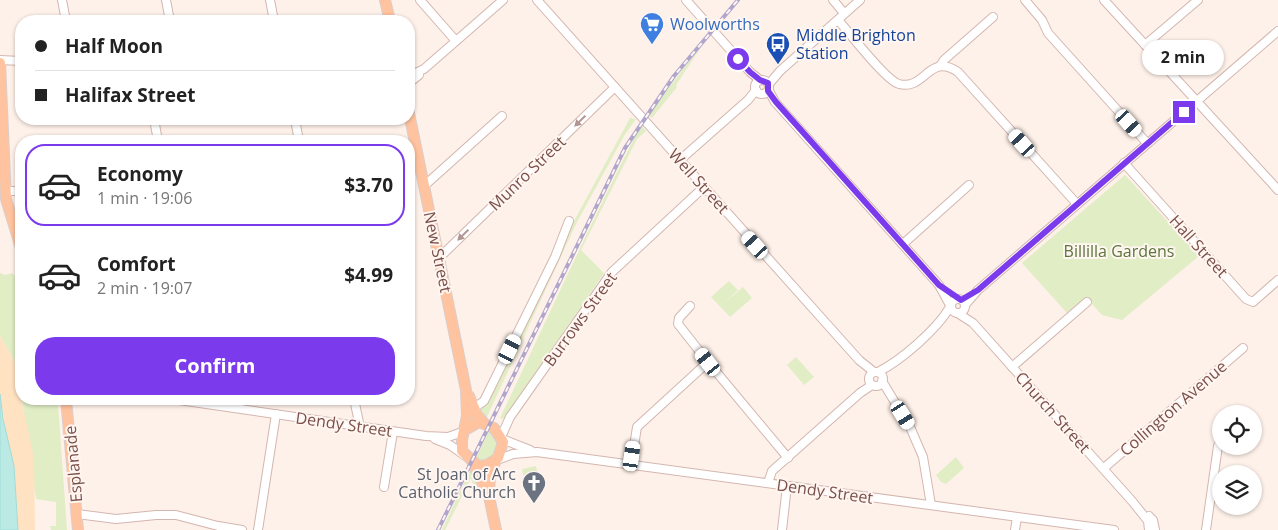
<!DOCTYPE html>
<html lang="en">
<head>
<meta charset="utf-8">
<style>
  :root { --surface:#fff; --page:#f6f6f6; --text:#222; --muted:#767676; --line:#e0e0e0; --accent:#7c3aed }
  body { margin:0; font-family:"Open Sans",sans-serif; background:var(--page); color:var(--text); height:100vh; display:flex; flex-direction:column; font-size:19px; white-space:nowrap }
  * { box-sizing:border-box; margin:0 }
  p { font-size:16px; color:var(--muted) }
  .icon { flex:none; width:28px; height:28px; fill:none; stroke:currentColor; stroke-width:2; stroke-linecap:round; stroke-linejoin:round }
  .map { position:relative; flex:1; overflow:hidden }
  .side { position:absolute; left:15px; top:135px; width:400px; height:270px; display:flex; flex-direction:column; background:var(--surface); border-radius:20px; box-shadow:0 1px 4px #0004 }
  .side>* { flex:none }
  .hud { position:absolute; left:15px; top:15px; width:400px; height:110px; border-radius:20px; box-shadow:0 1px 4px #0004; display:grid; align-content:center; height:110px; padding:0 20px; background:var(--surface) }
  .controls { position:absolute; left:1212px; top:405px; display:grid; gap:10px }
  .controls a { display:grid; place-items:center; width:50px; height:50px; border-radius:50%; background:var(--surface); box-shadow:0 1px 4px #0004; font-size:25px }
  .end { position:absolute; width:22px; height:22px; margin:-11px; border:6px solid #7c3aed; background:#fff; box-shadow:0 0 0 2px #fff }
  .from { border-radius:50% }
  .bubble { position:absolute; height:35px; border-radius:18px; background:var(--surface); box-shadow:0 1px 4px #0004; font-size:16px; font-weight:700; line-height:35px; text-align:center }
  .car { position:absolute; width:15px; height:30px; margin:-15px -8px; border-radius:6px; box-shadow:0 0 4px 1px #0007; background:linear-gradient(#fff 24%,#345 0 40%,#fff 0 76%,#345 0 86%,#fff 0) }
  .hud b { display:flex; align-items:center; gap:18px; height:48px; font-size:19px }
  .hud b+b { border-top:1px solid var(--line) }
  .hud i { width:12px; height:12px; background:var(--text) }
  ul { padding:9px 0 0; list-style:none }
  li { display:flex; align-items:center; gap:15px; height:82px; margin:0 10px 8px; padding:0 10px; border:2px solid transparent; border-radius:20px }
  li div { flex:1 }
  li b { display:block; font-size:19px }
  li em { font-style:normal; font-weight:700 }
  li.on { border-color:var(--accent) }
  li>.icon { width:45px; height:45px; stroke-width:1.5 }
  .cta { display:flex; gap:10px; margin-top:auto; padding:10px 20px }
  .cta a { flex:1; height:58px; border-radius:20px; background:var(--accent); color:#fff; font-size:20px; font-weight:700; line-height:58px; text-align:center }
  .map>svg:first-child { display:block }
</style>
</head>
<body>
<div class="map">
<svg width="1278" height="530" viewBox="0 0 1278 530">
  <rect width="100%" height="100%" fill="#fef1e9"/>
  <g fill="#e0edc5">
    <polygon points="707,38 676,85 677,87 652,118 648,115"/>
    <polygon points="630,118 636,119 624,136 577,222 486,419 479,411 486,404 574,221"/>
    <path d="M 641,125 L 646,131 L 637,139 L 581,250 L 604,273 L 507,416 L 503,419 L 500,418 C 547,320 591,221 641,125 Z"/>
    <polygon points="1125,175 1199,256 1122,320 1102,315 1086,297 1067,313 1022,263"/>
    <polygon points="0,273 5,275 12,273 21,283 21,387 15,362 0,336"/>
    <polygon points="729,281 738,290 722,305 743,287 752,298 730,317 711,297"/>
    <polygon points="796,357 814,377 804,385 787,365"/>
    <polygon points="22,399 54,399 58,404 67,530 51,530 50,526 56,526 56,502 36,499"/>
    <polygon points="490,429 496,435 499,451 487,462 475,460"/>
    <polygon points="956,457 964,468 946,484 941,482 936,475"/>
    <polygon points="536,466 541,490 527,493 522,469"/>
    <polygon points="471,468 480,486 474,487 471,478 445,530 442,530"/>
  </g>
  <polygon fill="#ffe2c2" points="0,336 15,362 21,384 21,399 34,457 35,530 18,530 17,508 0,394"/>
  <polygon fill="#bbeae5" stroke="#a0dcd7" points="0,394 3,419 14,466 18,530 0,530"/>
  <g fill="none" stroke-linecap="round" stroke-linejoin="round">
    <g stroke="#d4b6b0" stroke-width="10">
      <g id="minor">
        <polyline points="62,0 66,21"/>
        <polyline points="166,0 170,21"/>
        <polyline points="270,0 274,21"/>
        <polyline points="420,0 456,41"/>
        <polyline points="537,0 859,360 874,372"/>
        <polyline points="686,0 750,72 760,80"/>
        <polyline points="833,0 844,13"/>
        <polyline points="1025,0 1042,20 1048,33 1147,143"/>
        <polyline points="1104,0 1278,190"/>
        <path d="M 838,20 C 849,32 886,81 899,84 C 925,91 929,52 958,72 L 1077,204"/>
        <polyline points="1145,45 1198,0"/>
        <polyline points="0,60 21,61"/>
        <polyline points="940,66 944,60 993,17"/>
        <polyline points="409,76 424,69 503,0"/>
        <circle cx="762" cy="87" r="7"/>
        <polyline points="409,83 419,75"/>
        <polyline points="769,84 780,71 860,0"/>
        <polyline points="769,91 775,102 939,285 950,305"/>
        <polyline points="154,119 158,141"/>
        <polyline points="295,119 299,141"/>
        <polyline points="680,160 748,100 756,90"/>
        <polyline points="1124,163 1246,299 1253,302 1278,280"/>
        <polyline points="424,186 502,116"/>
        <polyline points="6,191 21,191"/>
        <polyline points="903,244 969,185"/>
        <polyline points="439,258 615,87"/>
        <circle cx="958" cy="306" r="7"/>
        <polyline points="965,305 978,290 1278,31"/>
        <polyline points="690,306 679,318 678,324 708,362"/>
        <polyline points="959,314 973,323 1132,501 1148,521 1149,530"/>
        <polyline points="1012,367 1087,302"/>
        <path d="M 878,372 C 902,360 937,329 950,307"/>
        <circle cx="876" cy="379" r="7"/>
        <polyline points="882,381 910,427 923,457 931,505"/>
        <polyline points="172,399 426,436 448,437 465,431"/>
        <polyline points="354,399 360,427"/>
        <polyline points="474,408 484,401 555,257 569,221"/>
        <polyline points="501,437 510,417 612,272 704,187"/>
        <polyline points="435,439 450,445 464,455"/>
        <polyline points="502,439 530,450"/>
        <polyline points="497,460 513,454 537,452 1114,530"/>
        <polyline points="631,465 637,427 708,362 788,458"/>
        <polyline points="1104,468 1243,348"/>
        <polyline points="768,483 772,471 860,393 872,385"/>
        <polyline points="384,487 393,432"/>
        <polyline points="77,514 116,519 156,515 176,515 218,526 242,530"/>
        <polyline points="1149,516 1153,520 1155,530"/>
        <polyline points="258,530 276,414"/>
        <polyline points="782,530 787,486"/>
        <polyline points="1015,530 1017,517"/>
        <polyline points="1206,530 1218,446"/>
      </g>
    </g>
    <g stroke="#dacecc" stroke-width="12">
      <g id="major">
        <polyline points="385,0 390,21"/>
        <polyline points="0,63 6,199 21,248"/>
        <polyline points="409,113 466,390 467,416 462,440 462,451 478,466 487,465 498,458 503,442 494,428 479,422 465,430"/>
        <polyline points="469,396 477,415 484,423"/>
        <polyline points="66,399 78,530"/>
        <polyline points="473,464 489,496 496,530"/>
        <polyline points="489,493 490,476 496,460"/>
      </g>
    </g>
    <use href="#minor" stroke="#fff" stroke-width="8"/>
    <use href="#major" stroke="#ffc39f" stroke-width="10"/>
    <g stroke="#b0a5ca" stroke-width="4">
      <polyline id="rail" points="438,530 625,148 674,76 738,0"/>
    </g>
    <use href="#rail" stroke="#fff6f1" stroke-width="2" stroke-dasharray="5.5" stroke-linecap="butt"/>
  </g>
  <defs><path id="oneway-solid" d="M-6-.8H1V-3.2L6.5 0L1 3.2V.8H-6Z" transform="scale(1.25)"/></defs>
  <g fill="#b09592">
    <use href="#oneway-solid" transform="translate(580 121) rotate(136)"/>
    <use href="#oneway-solid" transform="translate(463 235) rotate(136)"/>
  </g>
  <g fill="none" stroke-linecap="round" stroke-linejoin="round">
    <polyline stroke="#7c3aed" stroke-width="6" points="738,59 750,72 760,80 768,83 768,91 776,102 939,285 961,300 978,290 1184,112"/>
  </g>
  <defs>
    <g id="supermarket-pin" transform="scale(1.25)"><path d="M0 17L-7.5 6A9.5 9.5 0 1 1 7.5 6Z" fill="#3f7fe0" stroke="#fff6f1"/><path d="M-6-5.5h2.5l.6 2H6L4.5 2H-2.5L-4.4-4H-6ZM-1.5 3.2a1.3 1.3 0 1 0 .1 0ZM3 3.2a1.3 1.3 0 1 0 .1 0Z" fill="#fff"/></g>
    <g id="bus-pin" transform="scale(1.25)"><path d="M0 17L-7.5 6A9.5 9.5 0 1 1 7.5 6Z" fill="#1a4fb4" stroke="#fff6f1"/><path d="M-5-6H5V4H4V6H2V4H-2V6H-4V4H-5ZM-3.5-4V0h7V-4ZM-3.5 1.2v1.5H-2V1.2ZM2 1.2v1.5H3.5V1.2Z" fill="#fff"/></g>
    <g id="church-pin" transform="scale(1.25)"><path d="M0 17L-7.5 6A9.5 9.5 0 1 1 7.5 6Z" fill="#6b7280" stroke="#fff6f1"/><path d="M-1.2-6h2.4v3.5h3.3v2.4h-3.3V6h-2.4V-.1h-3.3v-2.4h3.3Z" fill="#fff"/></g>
  </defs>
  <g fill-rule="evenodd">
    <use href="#supermarket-pin" x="652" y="24"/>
    <use href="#bus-pin" x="778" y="44"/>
    <use href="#church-pin" x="534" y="483"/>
  </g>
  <g text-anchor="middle" stroke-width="4" stroke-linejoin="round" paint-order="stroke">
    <g font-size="16" fill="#366cbe" stroke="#fff6f1" text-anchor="start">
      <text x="670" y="30">Woolworths</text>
    </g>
    <g font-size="16" fill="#164399" stroke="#fff6f1" text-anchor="start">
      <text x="796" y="41">Middle Brighton<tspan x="796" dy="18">Station</tspan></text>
    </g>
    <g font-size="16" fill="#7b4f4a" stroke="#fff6f1">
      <text transform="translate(527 173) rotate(-44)" y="6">Munro Street</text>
      <text transform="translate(699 181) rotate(48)" y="6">Well Street</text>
      <text transform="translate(1199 246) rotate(48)" y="6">Hall Street</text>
      <text transform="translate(438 252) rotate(78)" y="6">New Street</text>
      <text transform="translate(580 319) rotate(-54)" y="6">Burrows Street</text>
      <text transform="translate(1173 408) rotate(-41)" y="6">Collington Avenue</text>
      <text transform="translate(1053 412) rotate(48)" y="6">Church Street</text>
      <text transform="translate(344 424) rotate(8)" y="6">Dendy Street</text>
      <text transform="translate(73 464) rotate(-95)" y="6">Esplanade</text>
      <text transform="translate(825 491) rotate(8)" y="6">Dendy Street</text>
    </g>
    <g font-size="16" fill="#5b753b" stroke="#fff6f1">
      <text x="1119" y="257">Billilla Gardens</text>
    </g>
    <g font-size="16" fill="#5b616d" stroke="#fff6f1" text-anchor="end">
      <text x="516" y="480">St Joan of Arc<tspan x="516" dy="18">Catholic Church</tspan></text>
    </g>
  </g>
</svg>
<div class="controls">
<a><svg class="icon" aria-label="locate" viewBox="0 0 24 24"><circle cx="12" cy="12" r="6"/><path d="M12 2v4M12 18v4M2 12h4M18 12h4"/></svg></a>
<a><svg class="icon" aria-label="layers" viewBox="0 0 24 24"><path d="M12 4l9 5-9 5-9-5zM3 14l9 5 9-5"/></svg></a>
</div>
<i class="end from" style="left:738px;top:59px"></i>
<i class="end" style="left:1184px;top:112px"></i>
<div class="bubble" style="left:1142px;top:40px;width:82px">2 min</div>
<i class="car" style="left:1129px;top:123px;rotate:138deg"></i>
<i class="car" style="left:1022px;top:143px;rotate:318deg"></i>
<i class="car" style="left:755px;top:245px;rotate:318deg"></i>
<i class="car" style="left:510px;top:349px;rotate:26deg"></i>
<i class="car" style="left:708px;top:362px;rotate:322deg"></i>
<i class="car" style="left:903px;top:415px;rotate:148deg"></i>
<i class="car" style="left:632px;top:456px;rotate:8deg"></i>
<div class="hud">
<b><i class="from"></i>Half Moon</b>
<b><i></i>Halifax Street</b>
</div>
<section class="side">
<ul>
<li class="on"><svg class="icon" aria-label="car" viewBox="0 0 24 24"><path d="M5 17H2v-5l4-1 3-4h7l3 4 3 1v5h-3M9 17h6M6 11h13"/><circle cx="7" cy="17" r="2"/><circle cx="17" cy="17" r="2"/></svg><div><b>Economy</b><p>1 min · 19:06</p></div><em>$3.70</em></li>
<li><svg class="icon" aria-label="car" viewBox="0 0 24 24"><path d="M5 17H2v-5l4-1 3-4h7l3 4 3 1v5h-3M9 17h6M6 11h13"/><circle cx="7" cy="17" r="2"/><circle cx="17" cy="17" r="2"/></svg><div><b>Comfort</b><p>2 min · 19:07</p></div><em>$4.99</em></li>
</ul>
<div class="cta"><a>Confirm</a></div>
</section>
</div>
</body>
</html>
